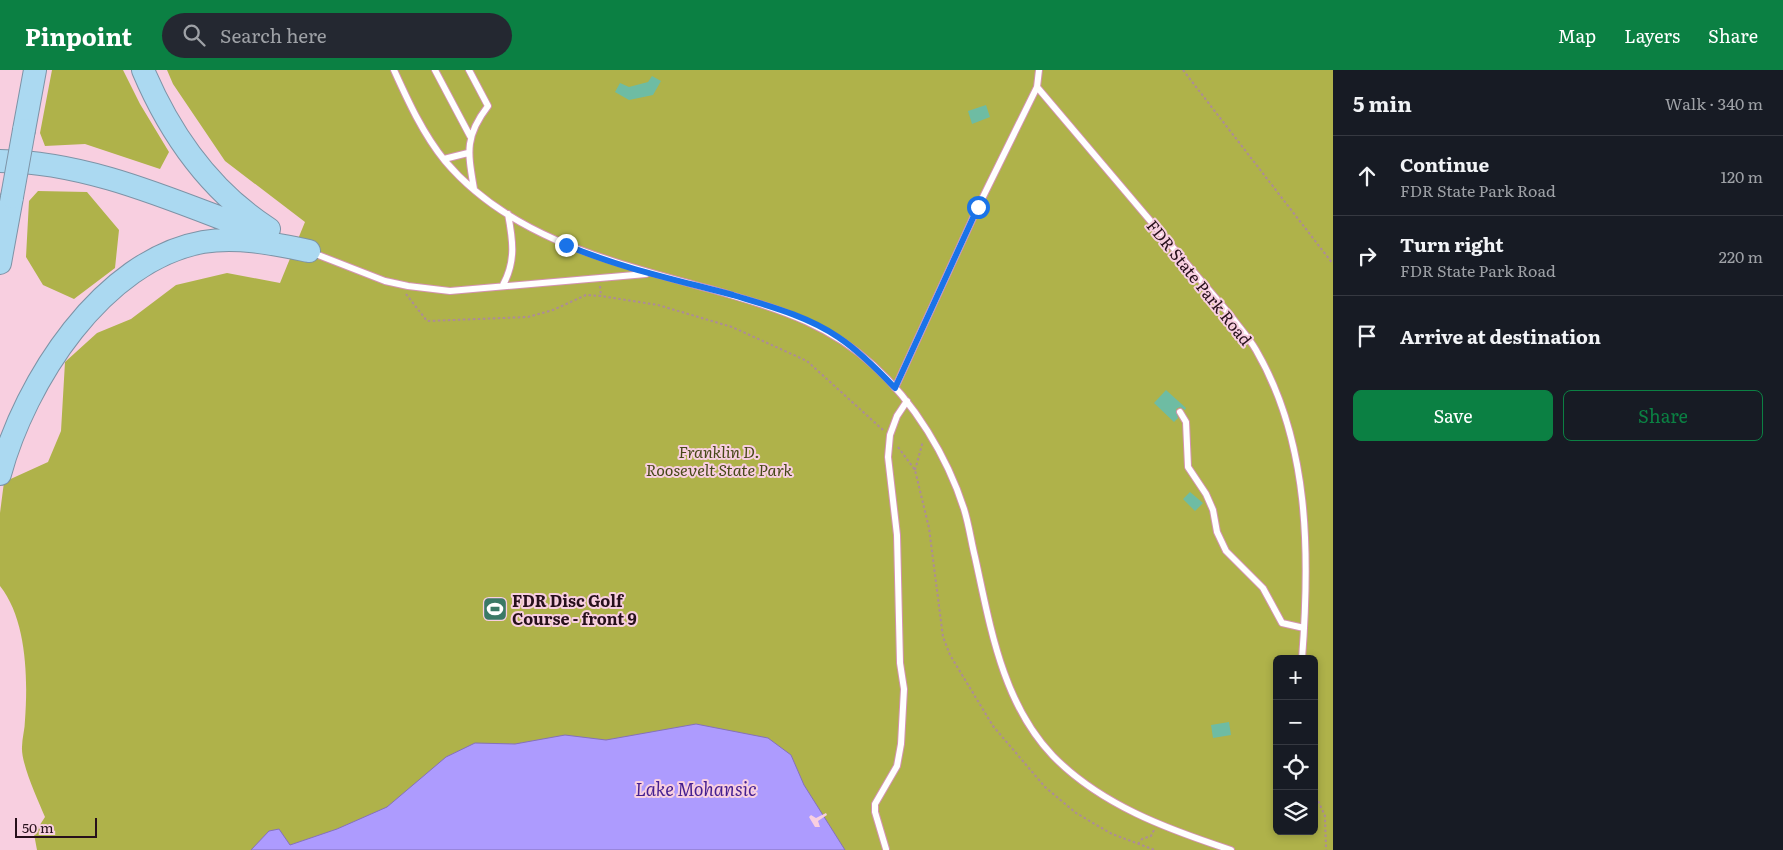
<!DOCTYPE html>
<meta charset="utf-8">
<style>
body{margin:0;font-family:Literata,serif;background:#242831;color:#f1f3f6}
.controls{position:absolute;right:15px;bottom:15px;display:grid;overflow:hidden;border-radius:8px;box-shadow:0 2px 8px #0003}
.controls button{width:45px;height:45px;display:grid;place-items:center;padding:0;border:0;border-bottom:1px solid #363941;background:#171b24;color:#f1f3f6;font:25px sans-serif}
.scale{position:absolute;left:15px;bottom:12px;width:82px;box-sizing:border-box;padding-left:5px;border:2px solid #27101b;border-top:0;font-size:14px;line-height:18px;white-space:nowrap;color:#27101b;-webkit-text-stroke:4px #f8cfe0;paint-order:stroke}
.stop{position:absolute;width:15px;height:15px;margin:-11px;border:4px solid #1a73e8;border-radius:50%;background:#fff}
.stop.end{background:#1a73e8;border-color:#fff;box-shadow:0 1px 5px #0008}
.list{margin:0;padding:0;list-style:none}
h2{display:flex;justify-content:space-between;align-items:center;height:65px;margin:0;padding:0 20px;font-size:21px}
h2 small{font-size:16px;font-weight:400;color:#9ea1a6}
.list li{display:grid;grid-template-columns:32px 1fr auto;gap:15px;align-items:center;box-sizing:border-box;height:80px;padding:0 20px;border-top:1px solid #363941}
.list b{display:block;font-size:19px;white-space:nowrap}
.list p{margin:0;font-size:16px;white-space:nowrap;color:#9ea1a6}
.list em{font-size:16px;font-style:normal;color:#9ea1a6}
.actions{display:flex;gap:10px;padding:15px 20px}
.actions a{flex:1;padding:11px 0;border:1px solid #0b8043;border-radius:8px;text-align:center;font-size:18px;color:#0b8043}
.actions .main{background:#0b8043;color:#fff}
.icon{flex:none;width:28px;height:28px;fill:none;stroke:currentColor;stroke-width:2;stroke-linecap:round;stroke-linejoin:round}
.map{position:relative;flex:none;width:1333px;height:780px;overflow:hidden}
header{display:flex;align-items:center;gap:30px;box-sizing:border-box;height:70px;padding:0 25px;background:#0b8043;color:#fff}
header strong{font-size:24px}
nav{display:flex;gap:28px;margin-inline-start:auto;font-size:18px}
.search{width:350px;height:45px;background:#242831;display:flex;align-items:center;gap:12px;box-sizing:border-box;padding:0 18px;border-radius:28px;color:#9ea1a6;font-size:19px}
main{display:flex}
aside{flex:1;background:#171b24}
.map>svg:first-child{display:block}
.green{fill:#afb24a;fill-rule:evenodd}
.water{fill:#ad9bfe;stroke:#8571ba}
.pier{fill:#f8cfe0}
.building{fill:#6ebca3}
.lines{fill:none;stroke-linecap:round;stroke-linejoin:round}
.lane-casing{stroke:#d493b0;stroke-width:8}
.highway-casing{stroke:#7d93a6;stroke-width:24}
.path{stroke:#ad8b99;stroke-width:2;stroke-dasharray:2.5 2.5;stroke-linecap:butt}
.lane{stroke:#fff;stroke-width:6}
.highway{stroke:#abd9f1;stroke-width:22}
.highway-bridge-casing{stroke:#7d93a6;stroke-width:24;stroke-linecap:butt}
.highway-bridge{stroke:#abd9f1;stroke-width:22}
.route{stroke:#1a73e8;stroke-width:6}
.labels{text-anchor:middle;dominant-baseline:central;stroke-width:4;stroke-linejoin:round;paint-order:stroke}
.street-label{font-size:16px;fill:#27101b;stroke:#f8cfe0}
.park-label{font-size:16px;font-style:italic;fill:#474818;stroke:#f8cfe0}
.poi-label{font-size:16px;font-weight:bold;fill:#27101b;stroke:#f8cfe0;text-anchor:start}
.water-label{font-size:18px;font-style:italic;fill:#451f90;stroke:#f8cfe0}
</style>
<header>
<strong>Pinpoint</strong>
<div class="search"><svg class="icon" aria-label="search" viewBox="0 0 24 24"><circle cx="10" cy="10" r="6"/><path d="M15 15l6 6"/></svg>Search here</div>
<nav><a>Map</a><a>Layers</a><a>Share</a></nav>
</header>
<main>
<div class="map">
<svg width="1333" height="780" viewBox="0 0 1333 780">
<rect width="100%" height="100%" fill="#f8cfe0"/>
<path class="green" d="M52,0H123L140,34L169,82L160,99L85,74L45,76L40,63Z
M167,0H1333V780H37L34,764L45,747C38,730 21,694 22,677C22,668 25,659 25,650C28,609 27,550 0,516V443L4,412L48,392L61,361L65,292L97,263L131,249L176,215L227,203L280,213L305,152L225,91L173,14ZM1277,589H1314V761H1277Z
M38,121L87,122L119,160L115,198L74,229L43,215L26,187L29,131Z"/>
<path class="water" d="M696,654L768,668L791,685L804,715L845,780H251L269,761L279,759L290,775L337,759L387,737L446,687L475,673L515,674L565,665L606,670Z"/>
<path class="pier" d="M826,743L827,745L818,751L820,757H815L809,747L811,745L816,748Z"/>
<path class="building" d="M652,6L661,11L653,25L629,30L615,22L620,13L629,17L648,12Z
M986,35L990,47L972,54L968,41Z
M1166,320L1186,338L1185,340L1180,337L1176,339L1178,348L1174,352L1154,333Z
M1190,422L1203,433L1195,441L1183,429Z
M1229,652L1231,665L1213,668L1211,655Z"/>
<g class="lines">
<defs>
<path id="lane" d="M394,0C408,31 423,64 445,91C516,175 631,196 731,225C783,240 832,257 873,295C914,332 947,386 964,439C969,455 971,471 975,487C990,555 1002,633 1053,686C1101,735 1167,759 1231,780
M435,0L470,66
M469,0L488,36C464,67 468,83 474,119
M1037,17L1231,246C1239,257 1249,268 1256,280C1310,373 1310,485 1302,589
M444,89L468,83
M313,183L385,211L408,216L450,221L646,204
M503,215C516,191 513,171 508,144
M895,318L978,137L1037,17L1039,0
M1180,342L1186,352L1188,397L1206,424L1213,440L1217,462L1226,481L1263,518L1282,553L1304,558
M886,779L875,742V734L897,696L901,674L904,619L900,593L897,465L888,387L890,365L897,346L907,331"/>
<path id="highway" d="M143,0C170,64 210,121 269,159
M24,60L35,0
M0,91C92,92 178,133 263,164
M0,193L12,127
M0,404C25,312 102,190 203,172C238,166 274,174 309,181"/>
</defs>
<use href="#lane" class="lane-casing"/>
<use href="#highway" class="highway-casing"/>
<path class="path" d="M1183,0L1333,194
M600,216L601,226
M406,224L427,251L528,247L553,240L586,225L601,226L658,235L732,257L807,291L883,360
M898,377L915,400L929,458L943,567L950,585L993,656L1045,717L1076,743L1112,764L1155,780
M915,400L923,371
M1314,722L1325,746L1326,780
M1138,774L1142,769L1151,766L1154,760"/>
<use href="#lane" class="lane"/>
<use href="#highway" class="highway"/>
<defs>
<path id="highway-bridge" d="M12,127L24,60"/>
</defs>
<use href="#highway-bridge" class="highway-bridge-casing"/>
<use href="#highway-bridge" class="highway-bridge"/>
</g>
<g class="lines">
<path class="route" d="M566,175C620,198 677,210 733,225C769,236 807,246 838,267C859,281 877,299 895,318L978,137"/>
</g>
<defs>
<symbol id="stadium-square" viewBox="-11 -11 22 22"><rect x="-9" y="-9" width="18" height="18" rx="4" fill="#3b7966" stroke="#f8cfe0"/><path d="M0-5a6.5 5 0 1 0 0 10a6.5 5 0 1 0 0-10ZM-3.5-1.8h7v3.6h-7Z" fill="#fff"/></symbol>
</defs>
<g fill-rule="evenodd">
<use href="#stadium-square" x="481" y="525" width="28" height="28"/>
</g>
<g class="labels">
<g class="street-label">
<text transform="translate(1200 212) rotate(51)">FDR State Park Road</text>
</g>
<g class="park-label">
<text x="719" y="381">Franklin D.<tspan x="719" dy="18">Roosevelt State Park</tspan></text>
</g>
<g class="poi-label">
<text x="512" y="530">FDR Disc Golf<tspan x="512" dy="18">Course - front 9</tspan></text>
</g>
<g class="water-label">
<text x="696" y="718">Lake Mohansic</text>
</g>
</g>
</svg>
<div class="controls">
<button>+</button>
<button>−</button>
<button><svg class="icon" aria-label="locate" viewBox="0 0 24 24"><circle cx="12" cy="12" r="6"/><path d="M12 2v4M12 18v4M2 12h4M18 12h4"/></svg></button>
<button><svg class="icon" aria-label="layers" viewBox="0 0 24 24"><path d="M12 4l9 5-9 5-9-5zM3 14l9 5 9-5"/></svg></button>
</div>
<div class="scale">50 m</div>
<div class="stop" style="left:978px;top:137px"></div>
<div class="stop end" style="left:566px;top:175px"></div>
</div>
<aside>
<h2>5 min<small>Walk · 340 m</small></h2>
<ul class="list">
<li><svg class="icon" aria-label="ahead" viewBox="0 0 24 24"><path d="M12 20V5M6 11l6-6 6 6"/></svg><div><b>Continue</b><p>FDR State Park Road</p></div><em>120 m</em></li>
<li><svg class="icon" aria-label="right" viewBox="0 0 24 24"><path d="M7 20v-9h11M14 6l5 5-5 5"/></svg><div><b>Turn right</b><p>FDR State Park Road</p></div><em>220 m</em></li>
<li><svg class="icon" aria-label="arrive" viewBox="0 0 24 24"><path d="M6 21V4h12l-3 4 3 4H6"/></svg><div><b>Arrive at destination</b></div></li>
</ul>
<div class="actions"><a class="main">Save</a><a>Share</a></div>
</aside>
</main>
